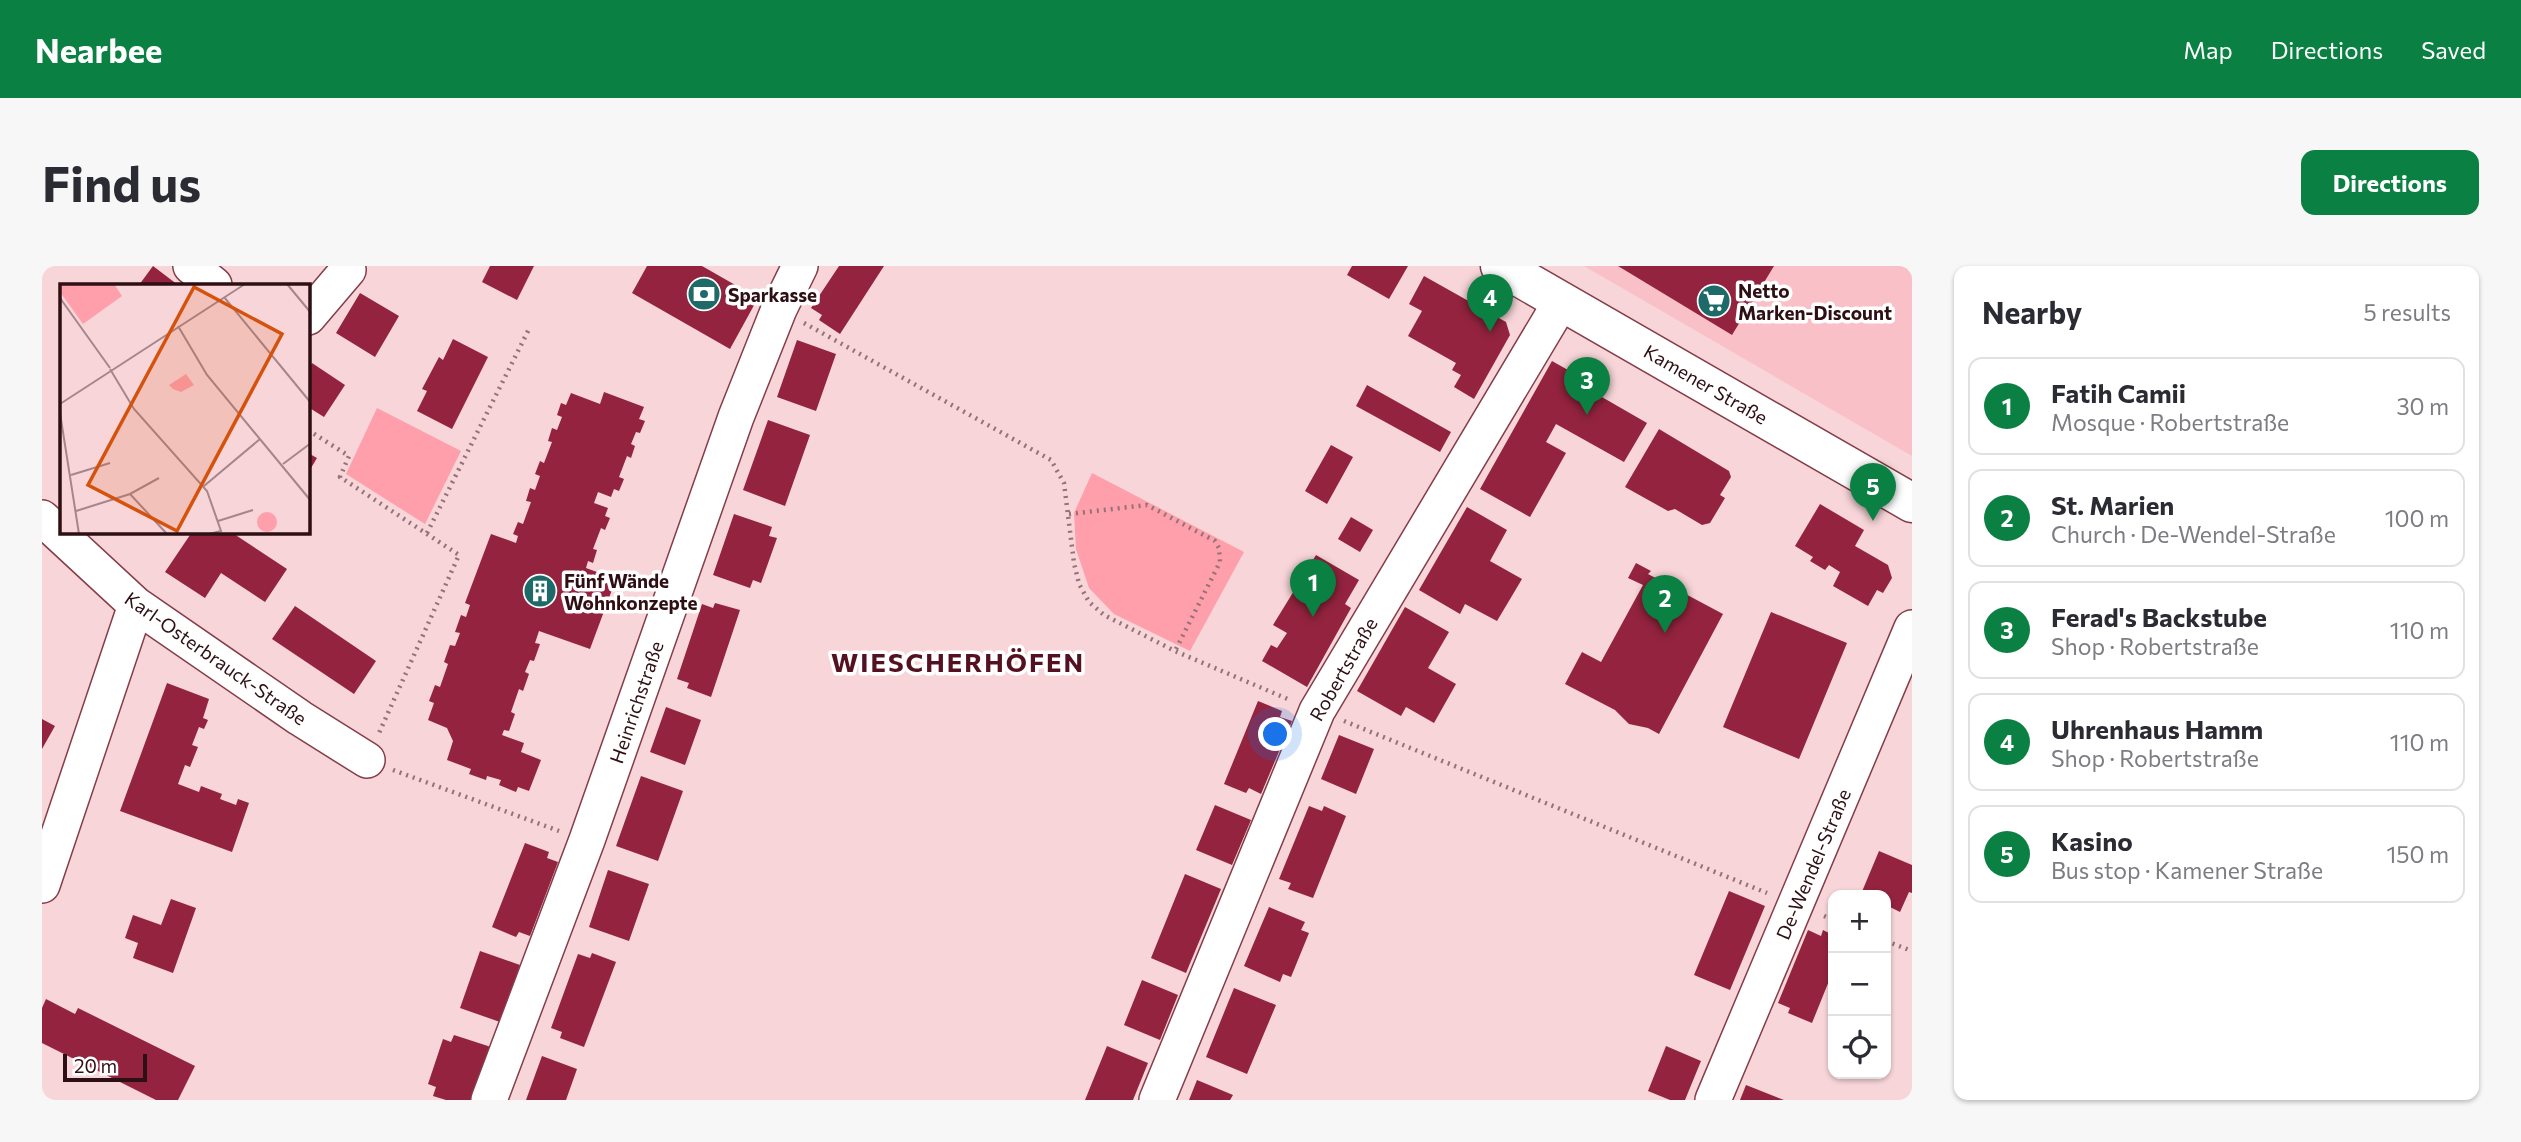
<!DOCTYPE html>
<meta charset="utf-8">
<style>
body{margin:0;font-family:Commissioner,sans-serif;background:#f7f7f7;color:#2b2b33}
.controls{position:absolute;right:21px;bottom:21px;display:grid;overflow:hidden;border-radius:14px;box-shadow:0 2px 5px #0004}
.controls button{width:63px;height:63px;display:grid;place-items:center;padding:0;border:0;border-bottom:2px solid #e1e1e2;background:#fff;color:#2b2b33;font:35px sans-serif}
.scale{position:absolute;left:21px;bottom:18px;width:84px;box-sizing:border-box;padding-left:7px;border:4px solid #2d0f14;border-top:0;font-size:19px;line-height:24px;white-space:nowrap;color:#2d0f14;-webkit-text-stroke:5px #fff;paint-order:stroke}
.you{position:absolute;left:1234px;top:469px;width:24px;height:24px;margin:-18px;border:5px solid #fff;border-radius:50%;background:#1a73e8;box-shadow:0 0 0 10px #1a73e833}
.badge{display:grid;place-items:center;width:46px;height:46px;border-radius:50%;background:#0b8043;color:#fff;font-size:23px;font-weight:700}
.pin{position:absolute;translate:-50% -58px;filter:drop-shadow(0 2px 4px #0008)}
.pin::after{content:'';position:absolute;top:37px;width:24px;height:21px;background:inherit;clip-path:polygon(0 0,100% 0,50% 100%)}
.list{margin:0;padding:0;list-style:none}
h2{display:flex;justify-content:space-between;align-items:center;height:91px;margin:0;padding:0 28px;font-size:30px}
h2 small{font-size:23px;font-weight:400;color:#7c7c81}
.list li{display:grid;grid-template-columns:46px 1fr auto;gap:21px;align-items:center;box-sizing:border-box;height:98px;margin:0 14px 14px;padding:0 14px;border:2px solid #e1e1e2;border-radius:14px}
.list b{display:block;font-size:26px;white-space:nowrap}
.list p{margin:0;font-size:23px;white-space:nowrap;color:#7c7c81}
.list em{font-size:23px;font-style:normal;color:#7c7c81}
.icon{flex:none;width:38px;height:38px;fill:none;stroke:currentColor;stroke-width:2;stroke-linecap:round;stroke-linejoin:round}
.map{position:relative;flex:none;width:1870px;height:834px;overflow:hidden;border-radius:14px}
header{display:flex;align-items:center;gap:42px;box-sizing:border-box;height:98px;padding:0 35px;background:#0b8043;color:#fff}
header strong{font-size:33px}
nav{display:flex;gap:38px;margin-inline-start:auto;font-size:24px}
.intro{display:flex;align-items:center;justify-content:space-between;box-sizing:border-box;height:168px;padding:0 42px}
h1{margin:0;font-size:49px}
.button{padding:18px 32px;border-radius:14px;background:#0b8043;color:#fff;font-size:24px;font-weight:700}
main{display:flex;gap:42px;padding:0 42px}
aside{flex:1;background:#fff;border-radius:14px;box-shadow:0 2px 5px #0004}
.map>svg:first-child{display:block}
.built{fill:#f9c1c7}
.green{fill:#fe9fab}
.building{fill:#93233e}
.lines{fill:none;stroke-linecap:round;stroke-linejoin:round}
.minor-casing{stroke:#843d49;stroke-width:38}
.major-casing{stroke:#843d49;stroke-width:41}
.path{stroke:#937377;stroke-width:4.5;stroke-dasharray:2 5;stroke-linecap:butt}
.minor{stroke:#fff;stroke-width:35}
.major{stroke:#fff;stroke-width:38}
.labels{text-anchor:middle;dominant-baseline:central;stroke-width:7;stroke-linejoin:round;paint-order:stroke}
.poi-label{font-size:19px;font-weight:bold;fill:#2d0f14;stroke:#fff;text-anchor:start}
.street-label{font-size:19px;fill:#2d0f14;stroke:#fff}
.district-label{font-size:26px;font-weight:bold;letter-spacing:2px;fill:#541121;stroke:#fff}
.inset-road{fill:none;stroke:#a6868a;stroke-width:2}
.view{fill:#d5520d;fill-opacity:0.15;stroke:#d5520d;stroke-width:3.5}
.inset-edge{fill:none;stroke:#2d0f14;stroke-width:3.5}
</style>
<header>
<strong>Nearbee</strong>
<nav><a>Map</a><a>Directions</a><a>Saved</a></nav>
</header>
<div class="intro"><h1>Find us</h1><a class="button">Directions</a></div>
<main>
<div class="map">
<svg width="1870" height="834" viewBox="0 0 1870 834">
<rect width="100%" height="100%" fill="#f7d5d8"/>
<path class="built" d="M1542,0H1870V190Z"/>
<path class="green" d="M335,142L419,185L383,258L304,208Z
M1050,207L1202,286L1148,385L1072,348L1047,322L1034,283L1032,247Z"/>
<path class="building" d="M111,0L136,19H97Z
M448,0H492L475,34L440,16Z
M605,0H660L716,32L688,83L590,27Z
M797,0H842L798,68L777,54L780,49L769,42Z
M1310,0H1366L1347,33L1305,9Z
M1576,0H1732L1690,69Z
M1382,10L1464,56L1468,69L1432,133L1412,121L1419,109L1410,104L1414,97L1366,70L1380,45L1367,38Z
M318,27L357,50L333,91L294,67Z
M411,73L446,91L410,163L375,145L385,125L380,123L397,91L401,94Z
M755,74L794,88L774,145L735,131Z
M1510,95L1542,113L1539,119L1605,157L1582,196L1514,158L1504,176L1524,187L1488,251L1438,223Z
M270,97L303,119L282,151L266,141V103Z
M1325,119L1409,166L1398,186L1314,140Z
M562,126L602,141L597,153L603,155L598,167L594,166L589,178L593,180L589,192L585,190L577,211L582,213L577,225L572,223L569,231L556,226L552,237L566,242L563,250L568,252L563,264L559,262L551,283L555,284L551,297L546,295L544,302L574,313L548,383L497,365L493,377L498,378L492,395L488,394L483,406L487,408L481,425L477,423L469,446L473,448L467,465L462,464L460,469L482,477L479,486L499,494L487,525L476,521L474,526L457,519L459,514L445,510L444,514L427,508L429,503L405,494L411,475L405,462L386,454L392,437L387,435L393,419L398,421L406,398L402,396L408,379L413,380L418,367L413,366L419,349L424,351L428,339L423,337L449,268L474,277L476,270L471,268L476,256L481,258L489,236L484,235L488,222L493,224L498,210L493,208L498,195L502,197L510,176L506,175L510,162L515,164L520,151L515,149L519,137L524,139L529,127L558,138Z
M726,154L768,169L743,240L701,224Z
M1617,163L1687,205L1689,211L1678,229L1683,232L1668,257L1660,259L1633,243L1626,245L1583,221Z
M1289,179L1311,191L1285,238L1263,225Z
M266,187L275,192L266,207Z
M1778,238L1822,264L1813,280L1846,299L1850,312L1841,327L1835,324L1826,340L1791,320L1798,306L1787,299L1783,304L1768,295L1771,291L1753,280Z
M1425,241L1465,264L1448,295L1480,313L1455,355L1423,338L1418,348L1377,324Z
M692,248L730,261L727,270L735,272L719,317L711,314L708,322L671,309Z
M1309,251L1331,264L1318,286L1296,273Z
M150,266H189L245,303L223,336L179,307L163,332L123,306Z
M1274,289L1317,314L1303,338L1309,342L1265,421L1220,395L1229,379L1235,382L1245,367L1231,359Z
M1594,297L1609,305L1606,308L1681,348L1617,468L1606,462L1587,458L1573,444L1523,418L1540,386L1559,396L1601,319L1586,312Z
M673,337L698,344L669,431L645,422L647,417L635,413L660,338L671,342Z
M253,340L334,395L312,428L230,373Z
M1363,341L1407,366L1386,402L1414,418L1392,457L1364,441L1359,450L1315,425Z
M1729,346L1805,377L1757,493L1681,461Z
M125,417L167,433L161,452L166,454L162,463L157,461L150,479L156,481L148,501L143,499L136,518L157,526L159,520L180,528L178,533L194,539L196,533L207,537L190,586L78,545Z
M1216,435L1240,445L1238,451L1250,455L1219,528L1207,522L1204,527L1182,518Z
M624,441L659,454L643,499L608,486Z
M0,453L13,460L0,483Z
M1297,469L1332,483L1314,528L1279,513Z
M599,510L641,525L616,595L574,580Z
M1173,539L1209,554L1190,599L1154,584Z
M1267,540L1280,545L1282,540L1304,550L1271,632L1246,623L1249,617L1237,613Z
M483,577L507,586L505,592L516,596L488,670L477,666L474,671L450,661Z
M1837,585L1870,599V627L1867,626L1858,646L1844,639V629L1819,628Z
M566,604L607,618L587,675L547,661Z
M1143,608L1179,623L1144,707L1109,692Z
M1687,625L1723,640L1688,724L1652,709Z
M129,633L154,642L131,707L91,692L96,677L83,672L91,649L119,659Z
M1227,641L1263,656L1259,664L1267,667L1249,711L1241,708L1238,716L1202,700Z
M1766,664L1779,670L1781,664L1791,669V705L1770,757L1746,747L1748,742L1736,737Z
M438,685L478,699L458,756L418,742Z
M550,687L574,696L542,781L518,772L520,766L509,762L536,688L548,692Z
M1100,714L1136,729L1118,774L1082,759Z
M1192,722L1234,739L1205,808L1164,791Z
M4,733L33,748L36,742L153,800L136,834H114L0,777V742Z
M412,769L449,781L432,834H404L391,830L394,821L386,818L401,773L409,776Z
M1065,780L1106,797L1091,834H1043Z
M1624,780L1659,795L1643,834H1628L1606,825Z
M500,790L535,803L524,834H484Z
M1155,814L1191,829L1188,834H1147Z
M1704,819L1742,834H1698Z"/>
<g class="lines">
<defs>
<path id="minor" d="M149,0L172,19
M266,51L306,4
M0,252L94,339L258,452L325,494
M0,619L94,339
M447,834L545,574L694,151L737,43L758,0
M1115,834L1275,445L1519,36
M1671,834L1870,362"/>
<path id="major" d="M1458,0L1870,237"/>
</defs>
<use href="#minor" class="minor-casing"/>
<use href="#major" class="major-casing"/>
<path class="path" d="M762,57L1009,194L1022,217L1032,297L1037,318L1047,336L1062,349L1133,385L1248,434
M266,164L307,190L298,211L417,289L337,467
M1027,248L1105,239L1173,275L1177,282L1178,296L1133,385
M385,267L488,61
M1302,455L1725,627
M351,504L517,565
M1782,650L1791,654
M1844,675L1870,685"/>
<use href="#minor" class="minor"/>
<use href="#major" class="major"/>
</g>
<defs>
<symbol id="bank-disc" viewBox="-11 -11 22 22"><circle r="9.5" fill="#1e6a68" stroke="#fff"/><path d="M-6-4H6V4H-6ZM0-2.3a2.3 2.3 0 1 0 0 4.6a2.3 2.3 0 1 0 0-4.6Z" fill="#fff"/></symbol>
<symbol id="supermarket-disc" viewBox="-11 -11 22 22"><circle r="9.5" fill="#1e6a68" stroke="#fff"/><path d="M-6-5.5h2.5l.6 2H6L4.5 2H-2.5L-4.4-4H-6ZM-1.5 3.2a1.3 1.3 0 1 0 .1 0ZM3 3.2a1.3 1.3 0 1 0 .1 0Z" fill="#fff"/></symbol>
<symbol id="building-disc" viewBox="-11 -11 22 22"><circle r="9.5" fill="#1e6a68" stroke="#fff"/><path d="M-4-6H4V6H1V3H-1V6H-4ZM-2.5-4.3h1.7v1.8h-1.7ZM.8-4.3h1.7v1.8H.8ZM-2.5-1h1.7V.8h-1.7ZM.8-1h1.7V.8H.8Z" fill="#fff"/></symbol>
</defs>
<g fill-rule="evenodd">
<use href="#bank-disc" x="643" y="9" width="38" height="38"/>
<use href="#supermarket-disc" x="1653" y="16" width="38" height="38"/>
<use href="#building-disc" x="479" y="306" width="38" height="38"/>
</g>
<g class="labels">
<g class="poi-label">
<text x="1696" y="24">Netto<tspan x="1696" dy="22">Marken-Discount</tspan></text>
<text x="686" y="28">Sparkasse</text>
<text x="522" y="314">Fünf Wände<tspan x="522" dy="22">Wohnkonzepte</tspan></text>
</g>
<g class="street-label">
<text transform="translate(1664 118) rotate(30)">Kamener Straße</text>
<text transform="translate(174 392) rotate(35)">Karl-Osterbrauck-Straße</text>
<text transform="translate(1301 403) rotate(-60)">Robertstraße</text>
<text transform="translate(594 436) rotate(-71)">Heinrichstraße</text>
<text transform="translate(1771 598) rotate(-67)">De-Wendel-Straße</text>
</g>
<g class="district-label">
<text x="916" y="395">WIESCHERHÖFEN</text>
</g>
</g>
<g transform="translate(18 18)">
<rect width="250" height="250" fill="#f7d5d8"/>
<path d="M0,0H54L62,12L23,40L0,8ZM126,90L134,101L121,108L113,105L109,101ZM197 238a10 10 0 1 1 20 0a10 10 0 1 1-20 0Z" fill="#fe9fab"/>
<path class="inset-road" d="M227,0L251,29M164,13L251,119M0,14L50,84M118,42L147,91L251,217M50,85L74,125L147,207L161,247L149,250M0,120L185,0M0,129L19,250M223,180L251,159M11,191L50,179M144,202L200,155M70,210L107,250M16,227L70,210L99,194M158,237L193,226"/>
<path class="view" d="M134,3L222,50L117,247L28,201Z"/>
<rect width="250" height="250" class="inset-edge"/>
</g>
</svg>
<div class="controls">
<button>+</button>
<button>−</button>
<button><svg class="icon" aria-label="locate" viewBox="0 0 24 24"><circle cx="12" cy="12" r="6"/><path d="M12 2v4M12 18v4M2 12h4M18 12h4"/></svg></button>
</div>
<div class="scale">20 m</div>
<div class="you"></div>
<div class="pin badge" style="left:1271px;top:351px">1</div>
<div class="pin badge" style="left:1623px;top:367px">2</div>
<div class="pin badge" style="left:1545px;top:149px">3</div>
<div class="pin badge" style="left:1448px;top:66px">4</div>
<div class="pin badge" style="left:1831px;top:255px">5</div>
</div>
<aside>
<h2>Nearby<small>5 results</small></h2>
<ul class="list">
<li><span class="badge">1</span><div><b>Fatih Camii</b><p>Mosque · Robertstraße</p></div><em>30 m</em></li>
<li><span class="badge">2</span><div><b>St. Marien</b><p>Church · De-Wendel-Straße</p></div><em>100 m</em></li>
<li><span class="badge">3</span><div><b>Ferad's Backstube</b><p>Shop · Robertstraße</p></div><em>110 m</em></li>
<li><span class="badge">4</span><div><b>Uhrenhaus Hamm</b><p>Shop · Robertstraße</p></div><em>110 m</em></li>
<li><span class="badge">5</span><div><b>Kasino</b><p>Bus stop · Kamener Straße</p></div><em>150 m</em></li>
</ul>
</aside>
</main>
